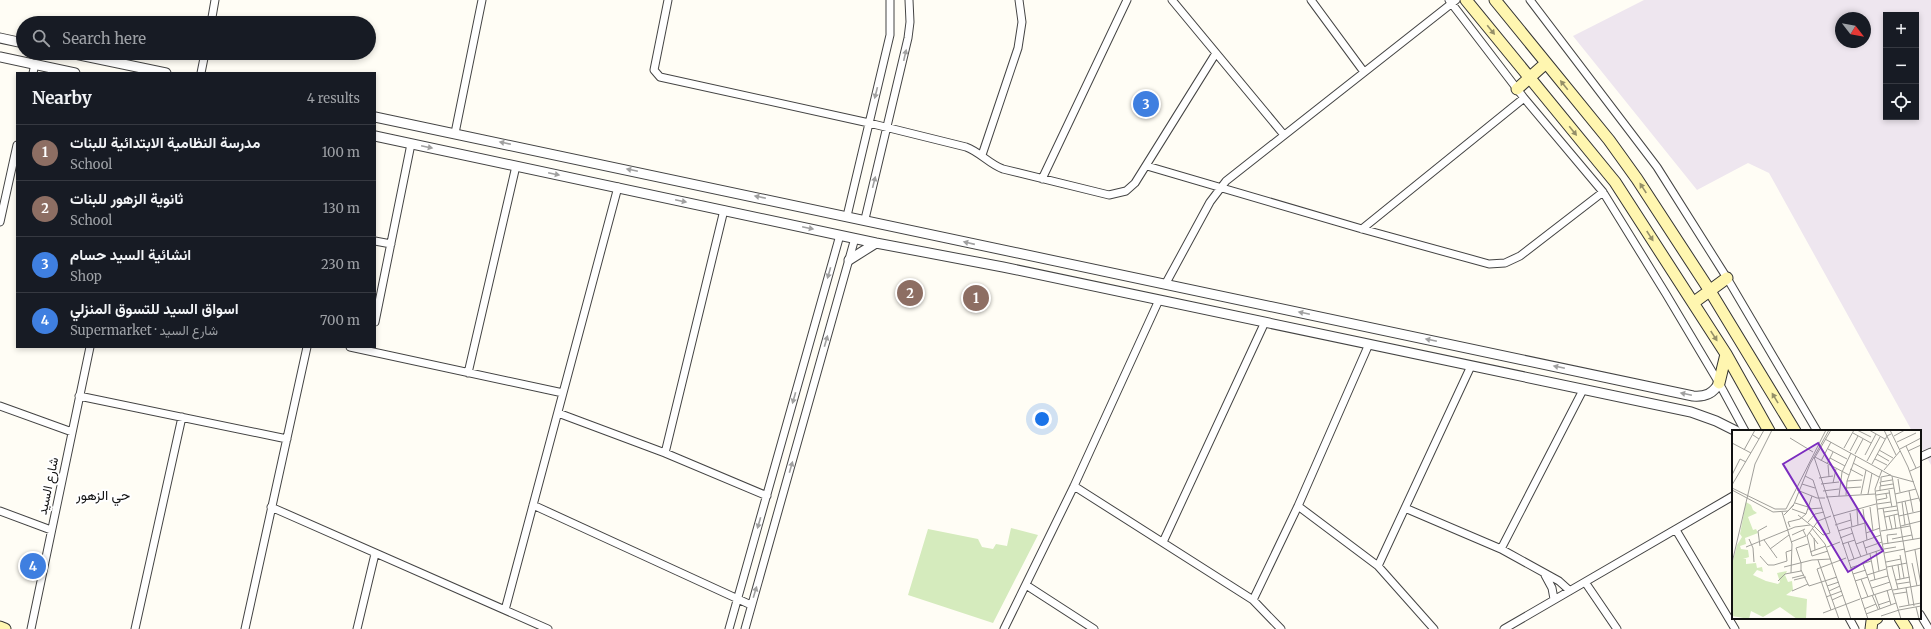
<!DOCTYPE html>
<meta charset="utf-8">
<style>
body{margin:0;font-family:Merriweather,Vazirmatn,serif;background:#242831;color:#f1f3f6}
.controls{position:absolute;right:12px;top:12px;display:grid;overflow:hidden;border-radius:0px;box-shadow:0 2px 6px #0003}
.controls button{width:36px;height:36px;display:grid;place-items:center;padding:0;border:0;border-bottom:1px solid #363941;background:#171b24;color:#f1f3f6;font:20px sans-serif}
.compass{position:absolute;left:1835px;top:12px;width:36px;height:36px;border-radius:50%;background:#171b24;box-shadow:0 2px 6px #0003;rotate:121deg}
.you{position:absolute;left:1042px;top:419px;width:14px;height:14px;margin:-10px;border:3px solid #fff;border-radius:50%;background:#1a73e8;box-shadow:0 0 0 6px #1a73e833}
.badge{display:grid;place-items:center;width:26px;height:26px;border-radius:50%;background:#8c9099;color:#fff;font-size:13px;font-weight:700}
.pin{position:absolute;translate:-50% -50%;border:2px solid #fff;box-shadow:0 1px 4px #0006}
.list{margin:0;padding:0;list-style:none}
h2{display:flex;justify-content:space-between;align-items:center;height:52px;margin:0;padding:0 16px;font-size:17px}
h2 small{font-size:13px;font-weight:400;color:#9ea1a6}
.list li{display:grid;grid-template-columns:26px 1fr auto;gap:12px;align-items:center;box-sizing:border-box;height:56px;padding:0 16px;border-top:1px solid #363941}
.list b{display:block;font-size:15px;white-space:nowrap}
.list p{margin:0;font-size:13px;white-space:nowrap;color:#9ea1a6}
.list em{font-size:13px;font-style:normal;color:#9ea1a6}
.icon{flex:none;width:22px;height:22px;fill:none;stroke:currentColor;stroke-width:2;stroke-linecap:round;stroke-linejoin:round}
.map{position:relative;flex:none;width:1931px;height:629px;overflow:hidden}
.search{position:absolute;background:#171b24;box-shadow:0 2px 6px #0003;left:16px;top:16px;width:360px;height:44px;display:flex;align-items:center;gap:10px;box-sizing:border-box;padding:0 14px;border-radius:22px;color:#9ea1a6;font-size:15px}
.panel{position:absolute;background:#171b24;box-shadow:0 2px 6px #0003;left:16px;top:72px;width:360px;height:276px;border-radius:0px}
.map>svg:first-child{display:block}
.industrial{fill:#eee6ef;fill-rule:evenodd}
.green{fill:#d5ebbd}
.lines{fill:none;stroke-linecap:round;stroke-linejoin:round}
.minor-casing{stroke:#444;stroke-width:9}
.tertiary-casing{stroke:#444;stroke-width:11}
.secondary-casing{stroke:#333;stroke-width:13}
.minor{stroke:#fff;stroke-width:7}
.tertiary{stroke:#fff;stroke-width:9}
.secondary{stroke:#fff6b0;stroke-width:11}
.oneway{fill:#948f68}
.oneway2{fill:#a0a0a0}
.labels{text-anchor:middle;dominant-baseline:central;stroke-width:4;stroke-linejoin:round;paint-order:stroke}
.street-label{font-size:13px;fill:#111;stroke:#fff}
.neighbourhood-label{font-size:14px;fill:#111;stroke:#fff}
.inset-road{fill:none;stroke:#a09f9a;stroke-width:1}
.view{fill:#7b2cbf;fill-opacity:0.15;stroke:#7b2cbf;stroke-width:2}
.inset-edge{fill:none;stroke:#111;stroke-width:2}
</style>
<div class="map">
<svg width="1931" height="629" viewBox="0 0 1931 629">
<rect width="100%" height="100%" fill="#fffdf5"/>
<path class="industrial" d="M1644,0H1931V465L1920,445V431H1912L1769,173L1748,163L1697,190L1573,36ZM1886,15H1916V117H1886ZM1841,18H1865V42H1841Z"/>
<path class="green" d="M1011,528L1038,535L993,623L908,595L928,529L978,539L982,547L993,549L996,544L1007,546Z"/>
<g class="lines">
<defs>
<path id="minor" d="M668,0L654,70L660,77L869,123L966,147C980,152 989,164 1003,169L1109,195L1126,191L1135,183L1216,53
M1172,0L1284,135
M1311,0L1364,72
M1449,0L1524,98L1603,192L1666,294L1719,383L1745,431
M1530,0L1657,167L1727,278L1817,431
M211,23L215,0
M33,73L35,64
M201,73L205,53
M455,133L482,0
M982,155L1018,48L1022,22L1019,0
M1147,166L1362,229L1489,264L1505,263L1520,256L1603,192
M1042,179L1127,0
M847,216L890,35V0
M865,219L908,38L910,22L909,0
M0,222L17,145
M1362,229L1524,98
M375,241L391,244
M1166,283L1210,202L1226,181L1456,0
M375,322L411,144
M350,347L563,393
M468,373L516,166
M79,396L287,439
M0,406L72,432
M558,413L665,453L767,496
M665,453L724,210
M1920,457L1931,452
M1074,486L1253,600L1281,629
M533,505L751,605
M1298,506L1378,566L1434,629
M271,507L548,629
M1405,508L1501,549L1559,581L1569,590
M0,511L51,530
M1676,530L1735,629
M1163,542L1265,322
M1501,549L1583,390
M1378,566L1471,366
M1545,575L1552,588L1554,599
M1585,582L1617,629
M1026,585L1094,629
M1253,600L1298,506L1369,344
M505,610L618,187
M1920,614L1929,629
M1849,618L1855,629
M31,629L90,347
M135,629L182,417
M245,629L307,347
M357,629L375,554
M729,629L840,235
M745,629L855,238
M1004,629L1074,486L1159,300
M1504,629L1733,496"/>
<path id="tertiary" d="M0,38L23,43
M70,53L166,73
M0,57L75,73
M375,117L1693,396C1705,397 1713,394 1719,383
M375,136L876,243L1003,267L1691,412L1716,421L1736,431
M849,260L876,243"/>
<path id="secondary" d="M1466,0L1615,182L1726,354L1769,431
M1495,0L1609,140L1637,179L1710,291L1795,431
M1517,89L1546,63
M1693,303L1727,278
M1719,383L1726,354
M1900,618L1907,629
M0,627L5,629
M1871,629L1872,621L1877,618"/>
</defs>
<use href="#minor" class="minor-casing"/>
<use href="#tertiary" class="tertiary-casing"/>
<use href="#secondary" class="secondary-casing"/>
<use href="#minor" class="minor"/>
<use href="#tertiary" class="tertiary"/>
<use href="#secondary" class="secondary"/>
</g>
<defs><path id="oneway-solid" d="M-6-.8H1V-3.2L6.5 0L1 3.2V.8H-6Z"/></defs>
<g class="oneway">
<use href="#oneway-solid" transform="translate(1491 30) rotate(51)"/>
<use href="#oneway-solid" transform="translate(1564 85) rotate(-129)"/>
<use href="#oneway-solid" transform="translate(1573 131) rotate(51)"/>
<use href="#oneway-solid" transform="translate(1643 188) rotate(-123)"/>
<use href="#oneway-solid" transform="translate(1650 236) rotate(57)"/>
<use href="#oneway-solid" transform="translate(1714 336) rotate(57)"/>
<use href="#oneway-solid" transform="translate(1775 398) rotate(-121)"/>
</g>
<g class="oneway2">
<use href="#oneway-solid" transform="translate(905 55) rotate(-77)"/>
<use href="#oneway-solid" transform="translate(876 93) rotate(104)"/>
<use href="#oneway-solid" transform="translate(505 143) rotate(-168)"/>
<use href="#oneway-solid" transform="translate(427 147) rotate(12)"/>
<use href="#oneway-solid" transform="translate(632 170) rotate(-168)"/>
<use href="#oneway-solid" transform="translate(554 174) rotate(12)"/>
<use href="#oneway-solid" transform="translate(874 182) rotate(-76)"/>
<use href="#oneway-solid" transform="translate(760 197) rotate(-168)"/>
<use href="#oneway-solid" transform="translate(681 201) rotate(12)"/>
<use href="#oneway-solid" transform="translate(808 228) rotate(12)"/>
<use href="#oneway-solid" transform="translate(969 243) rotate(-167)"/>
<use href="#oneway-solid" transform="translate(829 273) rotate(106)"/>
<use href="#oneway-solid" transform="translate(1304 313) rotate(-168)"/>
<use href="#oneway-solid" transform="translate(1431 340) rotate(-168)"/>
<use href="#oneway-solid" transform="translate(826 341) rotate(-74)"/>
<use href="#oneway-solid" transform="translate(1559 367) rotate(-168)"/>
<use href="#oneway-solid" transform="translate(1686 394) rotate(-168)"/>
<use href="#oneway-solid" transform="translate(794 398) rotate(106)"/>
<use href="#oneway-solid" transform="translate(791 467) rotate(-74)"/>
<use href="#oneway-solid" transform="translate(759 523) rotate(106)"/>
<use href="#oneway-solid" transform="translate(755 592) rotate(-73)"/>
</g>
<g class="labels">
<g class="street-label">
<text transform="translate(48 486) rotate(-78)">شارع السيد</text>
</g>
<g class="neighbourhood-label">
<text x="103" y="495">حي الزهور</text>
</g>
</g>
<g transform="translate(1732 430)">
<rect width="189" height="189" fill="#fffdf5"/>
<path d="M14,72L19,75L21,80L25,83L16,87L21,100L24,99L26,103L13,108L14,114L8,116L9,119L16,120L17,127L11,129H14V134L24,133L25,138L30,137L31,142L25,140L21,145L34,151L46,154L48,152L45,143L55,141L53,145L56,152L60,151L61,160L54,165L75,169L74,189H65L48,177L31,187L19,181L17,189L0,186V135L5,115L10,107L8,104Z" fill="#d5ebbd"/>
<path class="inset-road" d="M125,0L139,7M137,0L153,9M152,0L164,25M158,0L176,37L189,74M121,3L139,13M21,5L27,9L32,0M162,6L173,0M58,8L81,22M93,9L160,46L182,52M165,12L184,3M0,13L19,23M174,16L184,38M112,18L122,0M96,19L115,29M168,19L189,8M12,20L23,0M147,20L161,28M118,21L126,6M176,21L189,15M123,24L131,9M145,24L157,31M133,25L144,4M82,27L136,189M83,27L117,45M98,28L113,36M82,29L99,0M143,29L155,35M89,31L99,12M135,31L148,7M121,33L147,47M95,34L101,22M140,34L155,6L159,4M96,35L97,47M118,39L131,46M150,40L143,59L148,101L156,146L169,189M152,40L168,21M178,41L189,36M0,45L8,29L14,32M73,46L81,50L98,103L91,105L82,96M160,46L182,176M87,48L101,46M166,49L168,62M115,51L130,50M149,51V47L159,45M101,53L104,39M70,54L83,58M89,54L107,52M0,55L27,9M149,56L148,52L160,50M0,58L43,79H54L94,0M114,58L129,57M0,60L41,82L56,81L62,74L78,34L97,0M65,60L85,68H93M157,60L159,72M91,61L107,59M144,61L162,58M148,61V56L161,54M177,61L181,82M129,64L134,40M136,64L140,43M163,64L184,59M114,65L115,51L124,26M144,65L157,63M107,66L110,42L119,23M94,67L143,64M145,70L155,68L154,64M173,71L181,110M170,72L173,95M63,73L76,77M165,73L187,68M145,74L159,72L160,77M138,77L141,101M151,78L155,100M60,79L74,84M76,79L90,78M131,79L135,110M146,79L165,76M125,80L126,95M50,82L60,114L59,143M152,82L166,80M118,83L120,97M52,85L62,75M66,85L81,97M162,85L164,99M101,86L144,74M157,86L160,99M167,86L189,81M153,87L166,84M76,92L83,84L92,82M103,95L119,90M169,96L189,91M58,97L56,92L68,89L74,84L80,66M80,98L93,114L119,189M119,98L124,114M106,101L133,93M149,101L178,96M77,102L86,114M134,103L148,98M60,105L73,99M82,108L83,120M108,108L121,103M17,109L21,118L22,132M160,109L180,105M32,110L45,128M131,111L135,124M171,111L189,108M59,112L74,106L71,100M116,112L122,129M110,114L123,110M151,114L171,111M156,114L155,105L165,104M28,116L26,101L35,96M14,117L63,97L78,95M95,117L108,112M133,118L150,112M38,119L57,105M152,119L164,117M183,120L189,155M96,121L80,126L75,106L86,91L99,86M144,121L147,141M78,122L94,116M173,122L189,118M152,123L173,119M138,124L143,150M168,125L172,148M28,126L36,135H42L55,131L54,122L60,120M129,127L124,114L149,105M86,130L107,189M116,131L151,119M154,132L169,129M0,133L23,34L40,0M180,133L185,156M131,134L142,165M166,135L168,149M160,136L166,159M52,137L80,130L99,129M155,137L175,133M118,138L139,131M69,140L77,156L105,147M121,144L134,140M135,145L154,139M60,148L72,145M129,149L136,167M62,150L74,147M164,150L178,147M46,151L53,144L69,141V133L64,118L76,114M123,151L136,147M138,151L156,146M165,154L178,152M95,156L107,152M140,158L158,152M174,158L177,175M155,160L159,175M161,160L189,155M60,161L76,154M97,161L108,156M162,164L175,162M140,165L146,179M143,165L148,179M94,167L110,161M129,169L160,159M100,170L111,165M146,175L158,171M167,177L189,173M184,177L187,189M132,179L144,174M99,180L85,139L114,128M167,180L189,176M91,183L128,169M134,184L164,173M149,186L167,180"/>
<path class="view" d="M86,13L151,121L116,142L51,34Z"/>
<rect width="189" height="189" class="inset-edge"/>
</g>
</svg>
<div class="controls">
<button>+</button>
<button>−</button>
<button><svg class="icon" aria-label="locate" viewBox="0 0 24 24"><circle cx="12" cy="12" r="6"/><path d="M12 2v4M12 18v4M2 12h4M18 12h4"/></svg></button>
</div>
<svg class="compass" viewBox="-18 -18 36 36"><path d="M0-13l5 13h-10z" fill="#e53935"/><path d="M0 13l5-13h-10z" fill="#9ea1a6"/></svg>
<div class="you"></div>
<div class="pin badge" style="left:976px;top:298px;background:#8d6e63">1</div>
<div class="pin badge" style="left:910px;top:293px;background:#8d6e63">2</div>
<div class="pin badge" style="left:1146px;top:104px;background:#3f7fe0">3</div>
<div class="pin badge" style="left:33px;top:566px;background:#3f7fe0">4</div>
<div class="search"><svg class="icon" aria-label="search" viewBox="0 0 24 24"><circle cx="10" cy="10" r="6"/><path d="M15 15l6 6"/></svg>Search here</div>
<section class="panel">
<h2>Nearby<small>4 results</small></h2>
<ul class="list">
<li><span class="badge" style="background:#8d6e63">1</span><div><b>مدرسة النظامية الابتدائية للبنات</b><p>School</p></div><em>100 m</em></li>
<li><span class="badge" style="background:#8d6e63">2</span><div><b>ثانوية الزهور للبنات</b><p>School</p></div><em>130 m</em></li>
<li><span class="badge" style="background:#3f7fe0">3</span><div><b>انشائية السيد حسام</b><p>Shop</p></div><em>230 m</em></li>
<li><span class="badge" style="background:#3f7fe0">4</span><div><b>اسواق السيد للتسوق المنزلي</b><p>Supermarket · شارع السيد</p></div><em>700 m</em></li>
</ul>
</section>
</div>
